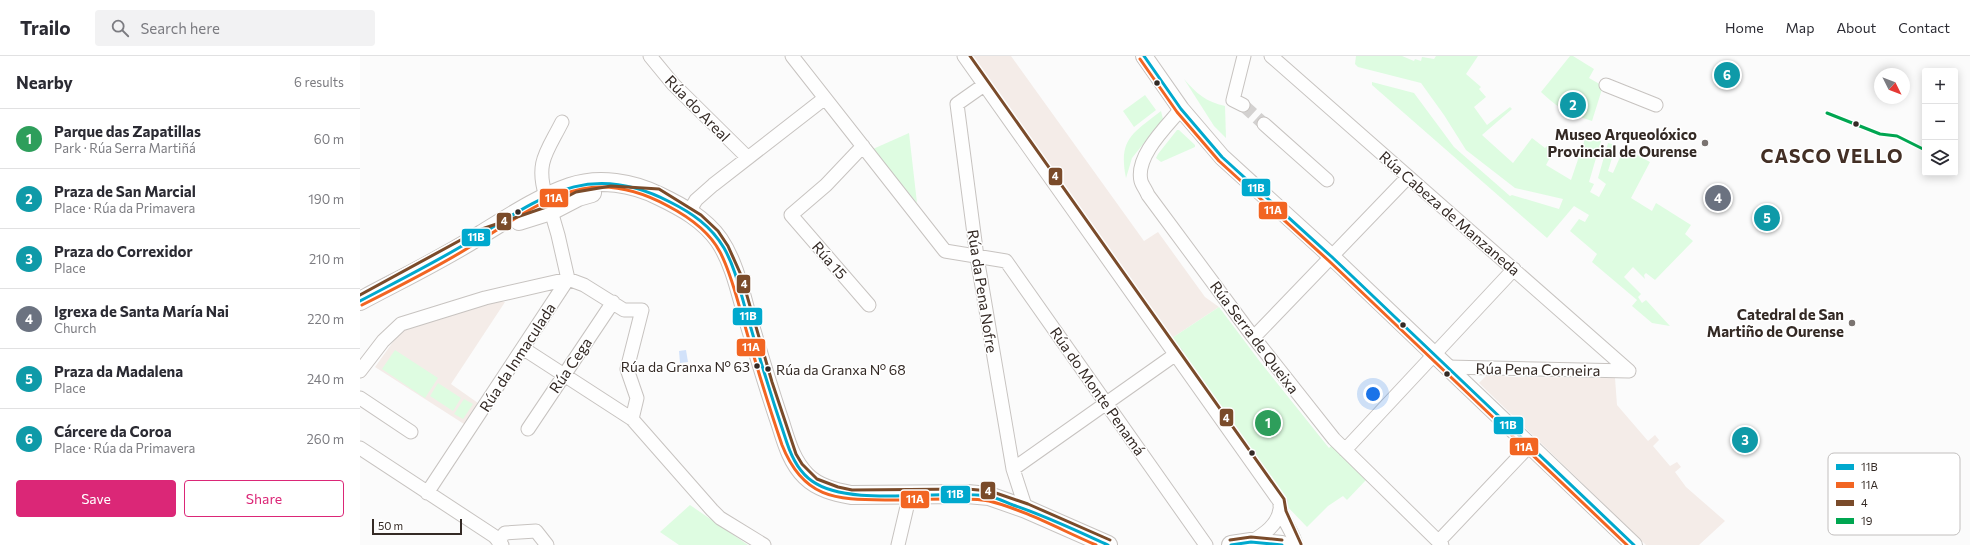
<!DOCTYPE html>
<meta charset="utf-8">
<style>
body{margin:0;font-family:Commissioner,sans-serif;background:#f2f2f3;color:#2b2b33}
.controls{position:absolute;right:12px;top:12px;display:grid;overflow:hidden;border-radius:4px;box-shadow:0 2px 10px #0003}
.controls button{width:36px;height:36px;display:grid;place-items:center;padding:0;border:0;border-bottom:1px solid #e1e1e2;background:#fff;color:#2b2b33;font:20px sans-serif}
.compass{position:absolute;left:1514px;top:12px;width:36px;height:36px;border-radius:50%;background:#fff;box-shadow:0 2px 10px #0003;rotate:132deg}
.scale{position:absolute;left:12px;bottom:10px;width:90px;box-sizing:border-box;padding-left:4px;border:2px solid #342a25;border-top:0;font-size:11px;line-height:14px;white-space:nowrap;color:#342a25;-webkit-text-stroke:3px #fff;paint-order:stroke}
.you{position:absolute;left:1013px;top:338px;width:14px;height:14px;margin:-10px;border:3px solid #fff;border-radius:50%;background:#1a73e8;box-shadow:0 0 0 6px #1a73e833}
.badge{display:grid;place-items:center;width:26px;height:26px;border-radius:50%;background:#db2777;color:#fff;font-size:13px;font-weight:700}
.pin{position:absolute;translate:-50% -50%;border:2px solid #fff;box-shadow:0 1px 4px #0006}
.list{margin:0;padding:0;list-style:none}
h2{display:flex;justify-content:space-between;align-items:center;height:52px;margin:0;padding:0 16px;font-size:17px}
h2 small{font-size:13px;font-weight:400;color:#7c7c81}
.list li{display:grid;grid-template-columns:26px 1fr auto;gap:12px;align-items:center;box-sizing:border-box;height:60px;padding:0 16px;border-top:1px solid #e1e1e2}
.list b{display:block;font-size:15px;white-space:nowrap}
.list p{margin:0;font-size:13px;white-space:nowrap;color:#7c7c81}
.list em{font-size:13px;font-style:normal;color:#7c7c81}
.actions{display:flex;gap:8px;padding:12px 16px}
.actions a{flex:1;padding:9px 0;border:1px solid #db2777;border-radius:4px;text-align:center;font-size:14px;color:#db2777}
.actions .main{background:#db2777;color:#fff}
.icon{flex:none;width:22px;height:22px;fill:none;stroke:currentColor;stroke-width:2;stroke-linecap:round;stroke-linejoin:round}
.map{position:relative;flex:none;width:1610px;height:489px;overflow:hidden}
header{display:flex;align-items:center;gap:24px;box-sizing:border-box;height:56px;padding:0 20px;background:#fff;border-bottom:1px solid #e1e1e2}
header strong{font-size:19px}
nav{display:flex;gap:22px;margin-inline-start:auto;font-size:14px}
.search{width:280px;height:36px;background:#f2f2f3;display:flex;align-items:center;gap:10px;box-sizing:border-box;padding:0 14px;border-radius:4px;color:#7c7c81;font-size:15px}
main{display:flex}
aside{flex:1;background:#fff}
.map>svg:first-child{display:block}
.built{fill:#f4ece8}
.green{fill:#defce1}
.water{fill:#d2e2fa}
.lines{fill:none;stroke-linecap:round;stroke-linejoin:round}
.minor-tunnel{stroke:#d3d1d0;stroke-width:13;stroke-dasharray:13 6;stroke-linecap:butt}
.minor-casing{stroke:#c7c3c0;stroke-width:15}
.tertiary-casing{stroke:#c7c3c0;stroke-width:18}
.secondary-casing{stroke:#c7c3c0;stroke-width:20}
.minor{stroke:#fefefe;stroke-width:13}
.tertiary{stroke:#fefefe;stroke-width:16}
.secondary{stroke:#fefefe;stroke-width:18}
.bus-1-casing{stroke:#fff;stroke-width:6}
.bus-2-casing{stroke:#fff;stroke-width:6}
.bus-3-casing{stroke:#fff;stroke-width:6}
.bus-4-casing{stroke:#fff;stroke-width:6}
.bus-1{stroke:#00a9ce;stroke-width:3}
.bus-2{stroke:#f26522;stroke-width:3}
.bus-3{stroke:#7a4b2a;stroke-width:3}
.bus-4{stroke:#00a651;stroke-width:3}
.bus-dot{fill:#342a25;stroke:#fff;stroke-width:1.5}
.poi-dot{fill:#7a7370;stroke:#fff;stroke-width:1.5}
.labels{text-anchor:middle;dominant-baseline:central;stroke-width:3;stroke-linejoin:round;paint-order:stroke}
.bus-label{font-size:14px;fill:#342a25;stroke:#fff;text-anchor:end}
.street-label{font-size:15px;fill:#342a25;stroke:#fff}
.poi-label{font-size:15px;font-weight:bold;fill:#342a25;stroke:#fff;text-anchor:end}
.district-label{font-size:19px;font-weight:bold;letter-spacing:1px;fill:#432f25;stroke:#fff}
.key{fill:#fff;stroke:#c2bfbe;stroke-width:1}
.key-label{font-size:11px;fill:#342a25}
.line-badge{stroke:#fff;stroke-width:1.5}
.badge-label{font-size:11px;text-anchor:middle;font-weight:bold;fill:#fff}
</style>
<header>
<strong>Trailo</strong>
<div class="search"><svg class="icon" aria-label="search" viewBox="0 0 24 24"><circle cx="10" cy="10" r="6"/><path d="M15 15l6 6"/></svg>Search here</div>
<nav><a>Home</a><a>Map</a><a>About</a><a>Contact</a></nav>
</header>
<main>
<aside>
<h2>Nearby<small>6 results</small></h2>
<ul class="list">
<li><span class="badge" style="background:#2e9e5b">1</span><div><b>Parque das Zapatillas</b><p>Park · Rúa Serra Martiñá</p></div><em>60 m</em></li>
<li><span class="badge" style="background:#0f9aa8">2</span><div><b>Praza de San Marcial</b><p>Place · Rúa da Primavera</p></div><em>190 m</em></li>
<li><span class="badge" style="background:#0f9aa8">3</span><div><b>Praza do Correxidor</b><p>Place</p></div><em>210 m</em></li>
<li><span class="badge" style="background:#6b7280">4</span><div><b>Igrexa de Santa María Nai</b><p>Church</p></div><em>220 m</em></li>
<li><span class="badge" style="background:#0f9aa8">5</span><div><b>Praza da Madalena</b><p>Place</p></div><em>240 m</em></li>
<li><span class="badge" style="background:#0f9aa8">6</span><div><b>Cárcere da Coroa</b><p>Place · Rúa da Primavera</p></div><em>260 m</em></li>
</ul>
<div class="actions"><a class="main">Save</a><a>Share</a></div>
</aside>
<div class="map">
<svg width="1610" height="489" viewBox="0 0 1610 489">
<rect width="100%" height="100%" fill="#fbfbfb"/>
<path class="built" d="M608,0H651L784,185L798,176L845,241L859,251L809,284Z
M138,245L145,246L91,328L118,347L104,368L15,311L40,276L53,268Z
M1127,319L1153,321L1255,322L1257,349L1288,385L1295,379L1299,384L1293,390L1310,410L1317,406L1321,411L1315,416L1326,431L1365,465L1339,489H1286L1119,327Z"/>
<path class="green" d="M996,0H1042L1054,5L1055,3L1061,5L1062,1L1074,3L1076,0H1118L1106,18L1121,31L1119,33L1126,41L1114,51L1127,69L1150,51L1152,53L1122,79L1153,107L1172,82L1185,92L1189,88L1195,92L1186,109L1211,124L1226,80L1241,85L1229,126L1234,128L1230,136L1239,141L1246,128L1238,122L1248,87L1256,89L1248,115L1253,117L1264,92L1290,106L1271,142L1292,155L1296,147L1331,169L1325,178L1333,185L1295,224L1286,217L1284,219L1285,223L1273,211L1264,221L1281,238L1278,241L1282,247L1286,244L1310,270L1292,267L1272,250L1277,244L1232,206L1237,198L1210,175L1219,163L1225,166L1229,159L1214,150L1187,182L1012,29V26L1054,37L1094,91L1150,140L1152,139L1199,153L1203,143L1155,132L1106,94L1084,59L1061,27L998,11L995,8Z
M1210,0H1213L1234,13L1229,22L1243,30L1232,65C1208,57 1199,53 1181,36Z
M824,23C836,37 846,46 865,50L866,82L854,70Z
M785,39L796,54L774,71L763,55Z
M801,55L803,63L772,102L766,122C758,83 773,77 801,55Z
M817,74H819L835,89V91L801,106L796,102L798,98Z
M549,77L557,147L513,93Z
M859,251L901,307L969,392L972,389L1006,424L987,444L983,440L968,450L947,471L923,446L809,284Z
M35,294L78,322L65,342L22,313Z
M78,327L101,342L93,355L70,340Z
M104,343L113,348L103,363L94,358Z
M330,449L388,489H319L300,476Z"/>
<path class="water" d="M326,294L328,306L320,307L319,295Z"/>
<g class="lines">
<path class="minor-tunnel" d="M883,49L904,68"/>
<defs>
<path id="minor" d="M290,0L313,28L388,102
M432,0L585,195L646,205L846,489
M604,0L920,446C919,461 933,474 936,489
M911,0L1269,315
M624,29L597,48L617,201L653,413L666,453
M1246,29L1296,49
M883,49L873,44L884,0
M821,53C807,70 775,100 781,125C782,129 786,134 788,139L891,278L974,383L1082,489
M904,68L967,124
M503,90L466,129L431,159L509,249
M186,141C175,106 187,96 202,66
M329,156L336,144L353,129L465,42
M894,281L1048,121
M164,293L272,363L352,454L360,462L404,489
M1087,311L1269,315
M0,315L23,285L41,268L125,242L208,223L224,229L264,254H282L267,313L277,342L272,363
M0,342L51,376
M168,373L253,246
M0,392L134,480L142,489
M985,394L1154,213
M653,413L816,298
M67,437L208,223L198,179L191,155
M138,485L145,477L176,475L187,489
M1079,485L1170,389
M891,486C904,478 918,469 920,453
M538,489L550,438"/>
<path id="tertiary" d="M784,0L821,53L862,101L972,201L1274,489"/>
<path id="secondary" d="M159,165L191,155L218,141L232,137
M0,245C41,223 83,203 122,178C150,161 178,142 210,131C239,121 273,127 299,140C322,151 344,163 359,184C374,206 380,235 387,260C398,296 408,331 420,366C426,385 431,405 446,420C458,432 475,436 491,439L607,438L629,440L666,453L748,489
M871,489L891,486L922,489"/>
</defs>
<use href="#minor" class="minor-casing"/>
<use href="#tertiary" class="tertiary-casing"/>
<use href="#secondary" class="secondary-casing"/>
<use href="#minor" class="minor"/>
<use href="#tertiary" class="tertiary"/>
<use href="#secondary" class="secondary"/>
<defs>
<path id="bus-1" d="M784,0L821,53L862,101L972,201L1274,489
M0,245C36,226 72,208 107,187C178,144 226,102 310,146C332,157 351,170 364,192C376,213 381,239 388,262C400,304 413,346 427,387C432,402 439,416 452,425C489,452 580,433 627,440C636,441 645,446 653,449C686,460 717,475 748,489
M871,489L891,486L922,489"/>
<path id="bus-2" d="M780,3L817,56L859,105L969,205L1267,489
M2,249C38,231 74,213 108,192C144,171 181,141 222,133C252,127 282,136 308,150C329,161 349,175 360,196C371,217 376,240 383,263C395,305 408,348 422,389C443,442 475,444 525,444C547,444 568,443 589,443C602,443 616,442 629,445C665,454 701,474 736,489"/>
<path id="bus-3" d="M610,0L924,443L926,455L941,488
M0,239L119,174L189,150L216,136L251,130L299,133L341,159L358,175L368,190L381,219L412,326L436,398L442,408L457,423L478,431L492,434L607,433L630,435L668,448L750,484
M870,484L891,481L922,484"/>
<path id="bus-4" d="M1467,57L1520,78L1537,80L1565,94"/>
</defs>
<use href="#bus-1" class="bus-1-casing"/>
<use href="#bus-2" class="bus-2-casing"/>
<use href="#bus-3" class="bus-3-casing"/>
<use href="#bus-4" class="bus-4-casing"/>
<use href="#bus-1" class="bus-1"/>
<use href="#bus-2" class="bus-2"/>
<use href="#bus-3" class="bus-3"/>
<use href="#bus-4" class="bus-4"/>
</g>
<g class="bus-dot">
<circle cx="797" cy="27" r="3.5"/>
<circle cx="1496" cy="68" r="3.5"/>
<circle cx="158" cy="156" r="3.5"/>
<circle cx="1043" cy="269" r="3.5"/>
<circle cx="397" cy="310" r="3.5"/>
<circle cx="408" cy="313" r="3.5"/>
<circle cx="1087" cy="318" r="3.5"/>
<circle cx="892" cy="397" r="3.5"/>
</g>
<g class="poi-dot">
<circle cx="1345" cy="87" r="4"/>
<circle cx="1492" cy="267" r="4"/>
</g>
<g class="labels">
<g class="bus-label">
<text x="390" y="310">Rúa da Granxa Nº 63</text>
<text x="416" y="313" text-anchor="start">Rúa da Granxa Nº 68</text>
</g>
<g class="street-label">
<text transform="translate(338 52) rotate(46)">Rúa do Areal</text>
<text transform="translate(1090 157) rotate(41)">Rúa Cabeza de Manzaneda</text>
<text transform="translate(470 204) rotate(49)">Rúa 15</text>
<text transform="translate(623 235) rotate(81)">Rúa da Pena Nofre</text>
<text transform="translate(895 281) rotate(53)">Rúa Serra de Queixa</text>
<text transform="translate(157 301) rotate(-57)">Rúa da Inmaculada</text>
<text transform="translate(210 309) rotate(-56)">Rúa Cega</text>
<text transform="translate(1178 313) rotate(1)">Rúa Pena Corneira</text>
<text transform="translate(738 335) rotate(55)">Rúa do Monte Penamá</text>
</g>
<g class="poi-label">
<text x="1337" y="78">Museo Arqueolóxico<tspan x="1337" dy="17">Provincial de Ourense</tspan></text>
<text x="1484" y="258">Catedral de San<tspan x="1484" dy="17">Martiño de Ourense</tspan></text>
</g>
<g class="district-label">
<text x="1472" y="99">CASCO VELLO</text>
</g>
</g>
<rect x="1468" y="397" width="132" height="82" rx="6" class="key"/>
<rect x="1476" y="408" width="18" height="6" fill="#00a9ce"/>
<rect x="1476" y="426" width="18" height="6" fill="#f26522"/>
<rect x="1476" y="444" width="18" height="6" fill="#7a4b2a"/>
<rect x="1476" y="462" width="18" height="6" fill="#00a651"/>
<g class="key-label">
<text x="1501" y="415">11B</text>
<text x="1501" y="433">11A</text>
<text x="1501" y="451">4</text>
<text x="1501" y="469">19</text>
</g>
<g class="line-badge">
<rect x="688" y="111" width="15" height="19" rx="4" fill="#7a4b2a"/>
<rect x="881" y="122" width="30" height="19" rx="4" fill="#00a9ce"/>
<rect x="179" y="132" width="30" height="20" rx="4" fill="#f26522"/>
<rect x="898" y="145" width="30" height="19" rx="4" fill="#f26522"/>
<rect x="136" y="156" width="16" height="19" rx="4" fill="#7a4b2a"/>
<rect x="101" y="172" width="30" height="19" rx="4" fill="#00a9ce"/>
<rect x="376" y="218" width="15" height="20" rx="4" fill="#7a4b2a"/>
<rect x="372" y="251" width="31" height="19" rx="4" fill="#00a9ce"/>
<rect x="376" y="282" width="30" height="19" rx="4" fill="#f26522"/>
<rect x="859" y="352" width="15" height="19" rx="4" fill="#7a4b2a"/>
<rect x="1133" y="360" width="31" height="19" rx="4" fill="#00a9ce"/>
<rect x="1149" y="381" width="30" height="19" rx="4" fill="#f26522"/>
<rect x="620" y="425" width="16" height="19" rx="4" fill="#7a4b2a"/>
<rect x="580" y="429" width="31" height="19" rx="4" fill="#00a9ce"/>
<rect x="540" y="434" width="30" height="19" rx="4" fill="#f26522"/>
</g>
<g class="badge-label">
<text x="695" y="124">4</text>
<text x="896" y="136">11B</text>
<text x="194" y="146">11A</text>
<text x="913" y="158">11A</text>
<text x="144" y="169">4</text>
<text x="116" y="185">11B</text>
<text x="384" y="232">4</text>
<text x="388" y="264">11B</text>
<text x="391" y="295">11A</text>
<text x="866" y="366">4</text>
<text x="1148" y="373">11B</text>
<text x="1164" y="395">11A</text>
<text x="628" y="439">4</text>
<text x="595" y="442">11B</text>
<text x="555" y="447">11A</text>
</g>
</svg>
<div class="controls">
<button>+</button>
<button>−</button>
<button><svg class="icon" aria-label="layers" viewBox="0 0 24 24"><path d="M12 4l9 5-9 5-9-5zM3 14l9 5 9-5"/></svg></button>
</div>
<svg class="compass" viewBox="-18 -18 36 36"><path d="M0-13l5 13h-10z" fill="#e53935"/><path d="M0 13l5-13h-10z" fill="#7c7c81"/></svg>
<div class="scale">50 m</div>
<div class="you"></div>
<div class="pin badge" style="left:908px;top:367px;background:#2e9e5b">1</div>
<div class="pin badge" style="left:1213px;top:49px;background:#0f9aa8">2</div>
<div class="pin badge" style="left:1385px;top:384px;background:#0f9aa8">3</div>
<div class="pin badge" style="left:1358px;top:142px;background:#6b7280">4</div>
<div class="pin badge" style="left:1407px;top:162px;background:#0f9aa8">5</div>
<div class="pin badge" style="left:1367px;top:19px;background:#0f9aa8">6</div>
</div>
</main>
